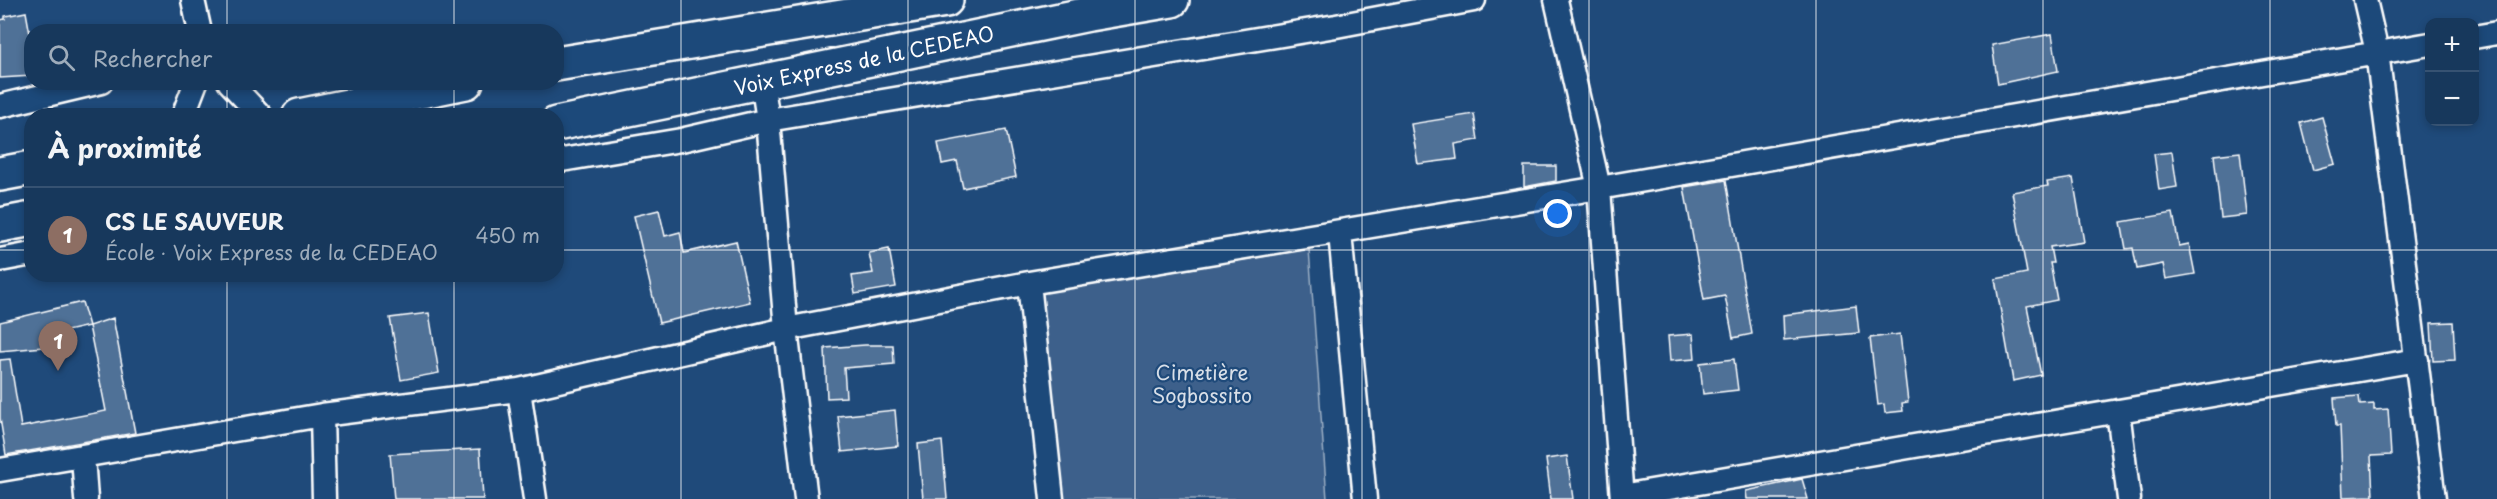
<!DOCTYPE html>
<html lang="fr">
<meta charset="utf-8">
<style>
body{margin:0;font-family:"Playpen Sans",sans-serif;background:#203f62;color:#f1f3f6}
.controls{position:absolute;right:18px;top:18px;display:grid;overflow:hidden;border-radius:12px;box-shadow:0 3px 9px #0003}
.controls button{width:54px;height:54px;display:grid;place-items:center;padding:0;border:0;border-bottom:2px solid #365272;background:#17385c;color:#f1f3f6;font:30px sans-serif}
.you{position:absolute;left:1558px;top:214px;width:21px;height:21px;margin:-15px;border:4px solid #fff;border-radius:50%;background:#1a73e8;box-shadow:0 0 0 9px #1a73e833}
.badge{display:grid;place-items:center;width:39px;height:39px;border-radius:50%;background:#95b2f1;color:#fff;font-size:20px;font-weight:700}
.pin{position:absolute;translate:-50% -50px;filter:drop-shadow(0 2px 3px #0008)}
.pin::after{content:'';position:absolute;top:32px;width:21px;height:18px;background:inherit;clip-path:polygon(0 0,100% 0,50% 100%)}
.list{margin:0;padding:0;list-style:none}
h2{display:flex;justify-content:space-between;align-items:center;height:78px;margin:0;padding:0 24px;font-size:26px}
h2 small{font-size:20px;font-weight:400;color:#9eacbb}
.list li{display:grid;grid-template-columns:39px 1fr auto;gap:18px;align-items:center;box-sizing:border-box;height:96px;padding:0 24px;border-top:2px solid #365272}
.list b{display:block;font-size:22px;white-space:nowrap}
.list p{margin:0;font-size:20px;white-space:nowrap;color:#9eacbb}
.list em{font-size:20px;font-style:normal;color:#9eacbb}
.icon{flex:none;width:33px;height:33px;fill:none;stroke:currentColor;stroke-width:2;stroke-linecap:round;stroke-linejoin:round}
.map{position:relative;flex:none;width:2497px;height:499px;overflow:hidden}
.search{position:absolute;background:#17385c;box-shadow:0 3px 9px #0003;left:24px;top:24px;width:540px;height:66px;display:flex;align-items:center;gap:15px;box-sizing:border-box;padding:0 21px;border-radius:24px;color:#9eacbb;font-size:22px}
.panel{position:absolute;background:#17385c;box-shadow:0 3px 9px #0003;left:24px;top:108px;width:540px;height:174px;border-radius:24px}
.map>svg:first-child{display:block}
.green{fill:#3c618b;stroke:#9eb0c5;stroke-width:1.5}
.building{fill:#507197;stroke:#fff;stroke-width:1.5}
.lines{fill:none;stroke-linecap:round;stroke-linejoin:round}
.street-casing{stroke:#fff;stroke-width:27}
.primary-casing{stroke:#fff;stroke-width:38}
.street{stroke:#1f4a7a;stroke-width:22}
.primary{stroke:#1f4a7a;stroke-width:33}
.grid{fill:none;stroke:#fff;stroke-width:1.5;stroke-opacity:0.55}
.labels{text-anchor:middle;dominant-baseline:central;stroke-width:4.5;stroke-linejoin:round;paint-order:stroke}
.street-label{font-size:20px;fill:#fff;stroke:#1f4a7a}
.park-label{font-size:20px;fill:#d8dfe8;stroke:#1f4a7a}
</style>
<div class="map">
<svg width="2497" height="499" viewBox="0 0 2497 499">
<rect width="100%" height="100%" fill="#1f4a7a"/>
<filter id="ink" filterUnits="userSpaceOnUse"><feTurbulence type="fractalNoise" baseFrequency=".0167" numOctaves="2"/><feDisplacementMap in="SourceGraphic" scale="12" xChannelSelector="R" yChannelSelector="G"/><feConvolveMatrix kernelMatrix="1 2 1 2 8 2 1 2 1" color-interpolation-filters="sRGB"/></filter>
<g filter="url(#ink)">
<path class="green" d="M1309,249L1327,499H1057L1036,294Z"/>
<path class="building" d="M26,12L32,45V76L0,78V20L5,19V16Z
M2052,34L2058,71L1998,84L1992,45Z
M1474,114L1478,140L1455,144L1457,159L1418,164L1411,124Z
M2322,117L2335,164L2313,170L2301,123Z
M1006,130L1016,177L963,188L957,161L942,164L938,143Z
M2172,152L2177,187L2159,190L2154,154Z
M2240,152L2247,215L2221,218L2214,155Z
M1524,166H1556V181L1524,187Z
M2073,178L2084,242L2050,247L2053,263H2050L2057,300L2027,306L2041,375L2013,381L1995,279L2027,273L2012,192L2048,186L2047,182Z
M1726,180L1752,334L1733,338L1725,296L1704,300L1684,187Z
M659,210L665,236L680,232L684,253L736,241L750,302L659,323L634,216Z
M2173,213L2179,246L2189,244L2195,274L2166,279L2163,264L2137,269L2133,248L2126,249L2121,222Z
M889,249L896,287L855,294L852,276L873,273L869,253Z
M82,302L89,326L40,337L43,347L0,351V322Z
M1856,306L1859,333L1784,340L1783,315Z
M429,313L439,373L401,380L390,318Z
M113,318L135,433L6,455L0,418V360L10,359L21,427L106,411L89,326Z
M2453,322L2455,360L2433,361L2431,323Z
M1693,334L1695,359L1670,361L1668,336Z
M1900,334L1908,402L1902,403L1903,411L1885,413L1884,404L1878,405L1870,338Z
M865,345H893L894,364L844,368L846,397L827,398L825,348Z
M1734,359L1738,390L1703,394L1700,363Z
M2359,396L2360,405L2374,404V410L2388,409L2391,455L2371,456L2373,496L2343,497L2340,426H2336L2334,398Z
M895,410L898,446L842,452L838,416Z
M942,441L947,499H923L918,444Z
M480,449L483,499H394L390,454Z
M1567,456L1573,499H1551L1546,459Z
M1802,479L1808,499H1747L1746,491Z"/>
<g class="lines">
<defs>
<path id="street" d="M193,0L200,32
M1556,0L1599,188L1622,499
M2365,0L2377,52L2434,499
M2474,37L2497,33
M762,81L768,120L786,329L806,499
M229,82L261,116
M0,106L101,82
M183,116L196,82
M556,161L681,140L768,120L1336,26L1474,0
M1340,233L1365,499
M0,260L32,254
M1029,283L1052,499
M519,390L535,499
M2118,411L2129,499
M322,415L324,499
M83,456L86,499
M0,470L322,415L519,390L786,329L1029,283L1599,188L2430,44
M1622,496L2417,360"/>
<path id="primary" d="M556,64L946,0
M299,116L466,82
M556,124L1089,14L1172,0
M0,174L32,168
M0,225L32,219"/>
</defs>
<use href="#street" class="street-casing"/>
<use href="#primary" class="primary-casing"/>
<use href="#street" class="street"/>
<use href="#primary" class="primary"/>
</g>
</g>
<path class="grid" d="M227,0V32M454,0V32M681,0V499M908,0V499M1135,0V499M1362,0V499M1589,0V499M1816,0V499M2043,0V499M2270,0V499M227,82V116M454,82V116M0,250H32M556,250H2497M227,274V499M454,274V499"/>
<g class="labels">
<g class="street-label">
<text transform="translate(864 60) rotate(-12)">Voix Express de la CEDEAO</text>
</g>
<g class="park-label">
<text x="1202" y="372">Cimetière<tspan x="1202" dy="23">Sogbossito</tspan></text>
</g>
</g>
</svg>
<div class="controls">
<button>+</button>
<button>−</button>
</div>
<div class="you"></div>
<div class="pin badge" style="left:58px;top:371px;background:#8d6e63">1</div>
<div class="search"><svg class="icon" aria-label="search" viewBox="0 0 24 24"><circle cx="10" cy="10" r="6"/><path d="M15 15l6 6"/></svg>Rechercher</div>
<section class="panel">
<h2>À proximité<small></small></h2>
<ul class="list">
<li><span class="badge" style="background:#8d6e63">1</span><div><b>CS LE SAUVEUR</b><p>École · Voix Express de la CEDEAO</p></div><em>450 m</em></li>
</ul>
</section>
</div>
